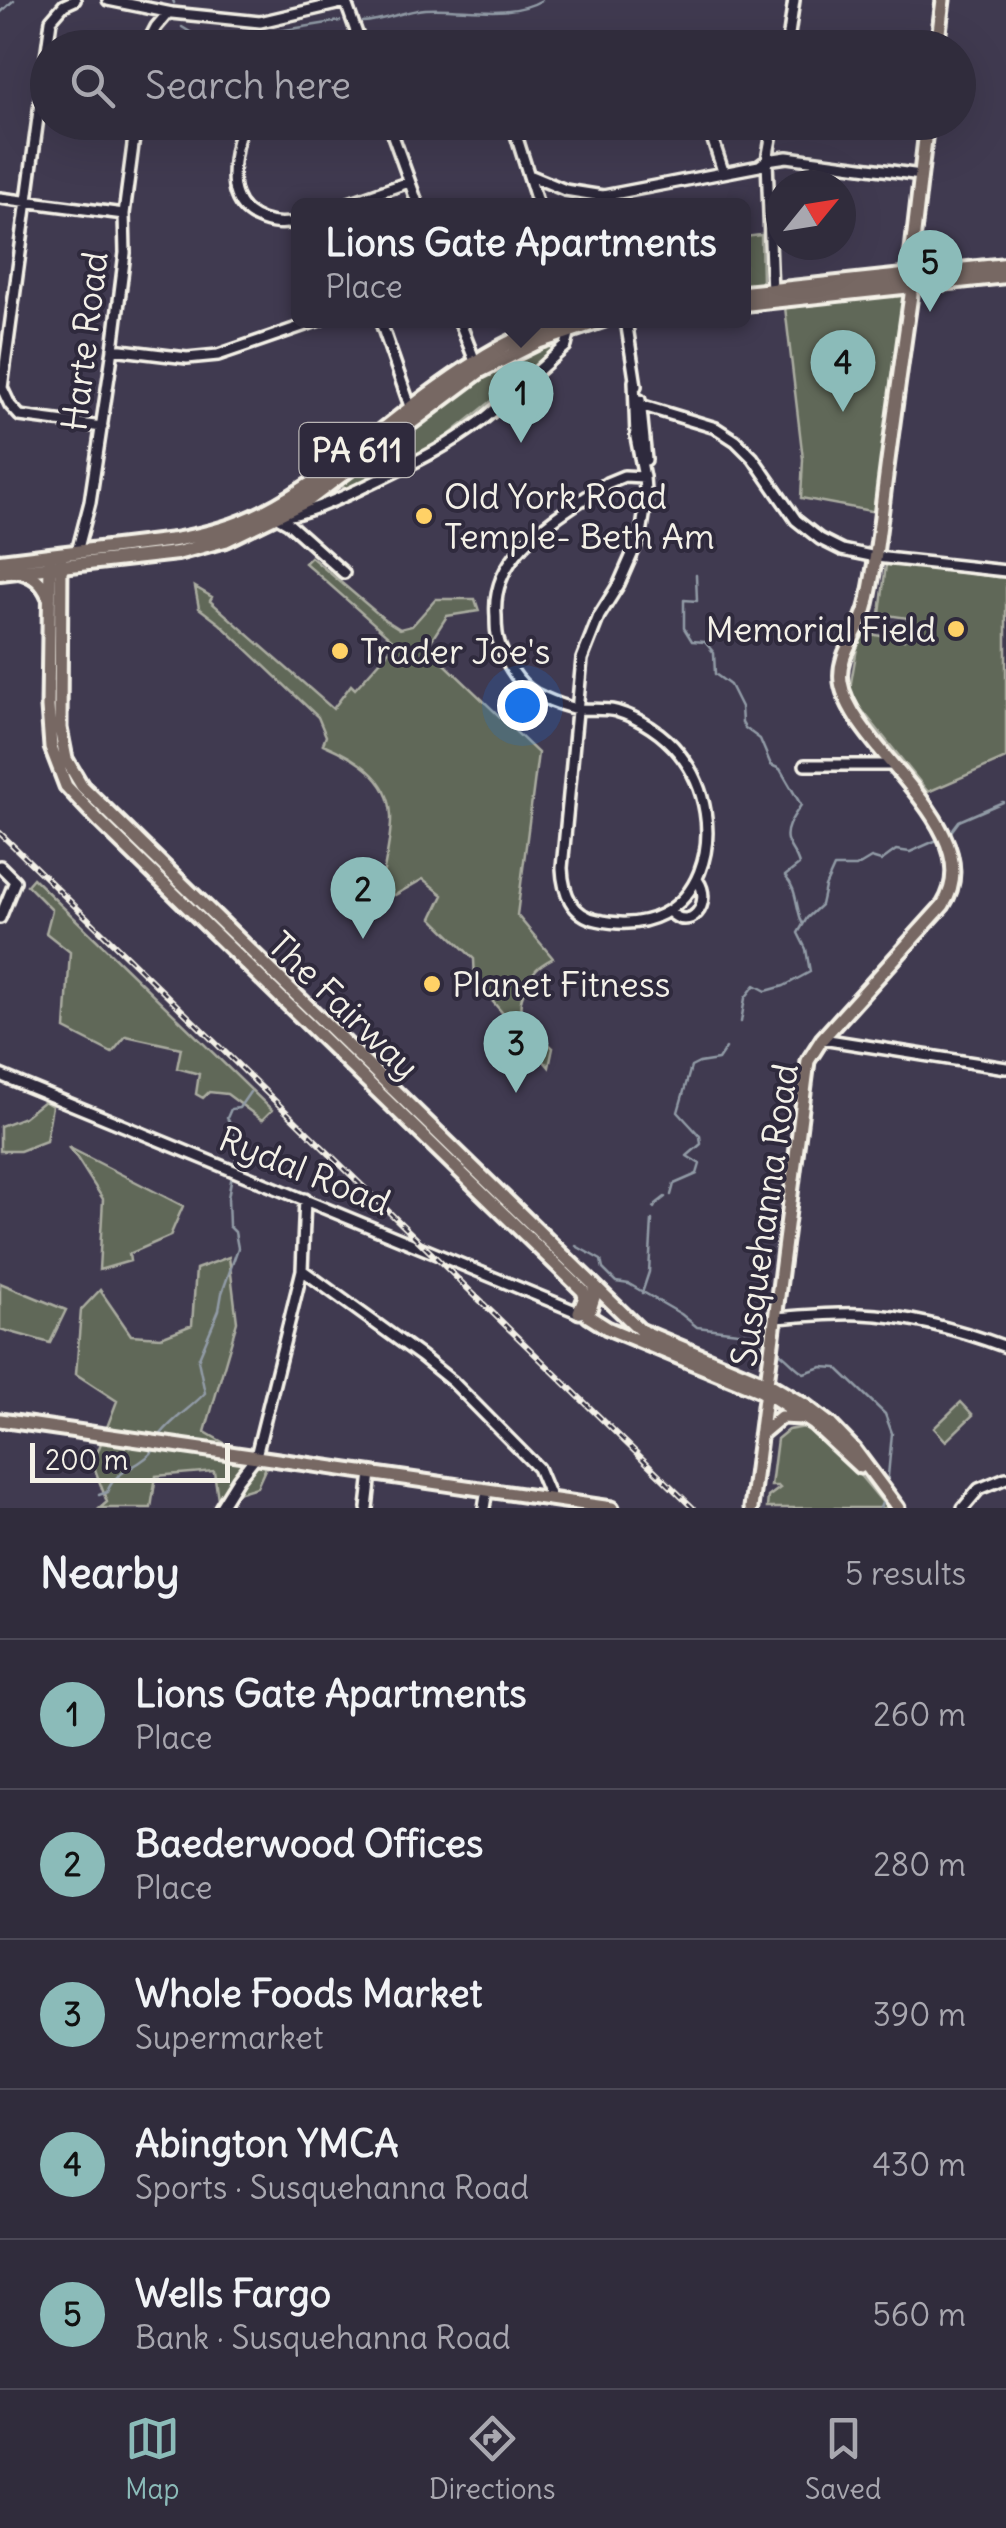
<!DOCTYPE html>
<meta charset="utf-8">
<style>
body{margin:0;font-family:Delius,sans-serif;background:#3c3847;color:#f1f3f6}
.compass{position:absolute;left:766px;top:170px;width:90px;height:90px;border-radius:50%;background:#302c3c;box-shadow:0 10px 40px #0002;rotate:60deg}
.scale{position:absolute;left:30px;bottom:25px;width:200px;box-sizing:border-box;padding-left:10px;border:5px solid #f4f1e8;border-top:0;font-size:28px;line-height:35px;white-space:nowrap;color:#f4f1e8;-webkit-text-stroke:8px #2f2a3d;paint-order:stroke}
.you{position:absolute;left:522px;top:705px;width:35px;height:35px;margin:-25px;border:8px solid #fff;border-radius:50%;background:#1a73e8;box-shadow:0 0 0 15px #1a73e833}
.badge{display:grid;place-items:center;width:65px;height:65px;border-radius:50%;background:#8bbbb9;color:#111;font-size:32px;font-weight:700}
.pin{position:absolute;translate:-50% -82px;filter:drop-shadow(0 2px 5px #0008)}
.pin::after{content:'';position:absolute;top:52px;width:35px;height:30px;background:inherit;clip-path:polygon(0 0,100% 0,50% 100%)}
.popup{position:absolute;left:291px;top:198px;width:460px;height:130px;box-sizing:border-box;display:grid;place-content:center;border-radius:15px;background:#302c3c;filter:drop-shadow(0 2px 8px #0005);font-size:32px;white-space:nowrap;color:#a8a7af}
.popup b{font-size:38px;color:#f1f3f6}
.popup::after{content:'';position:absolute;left:50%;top:100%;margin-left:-20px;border:20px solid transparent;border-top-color:#302c3c}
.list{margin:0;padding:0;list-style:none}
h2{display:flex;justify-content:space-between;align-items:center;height:130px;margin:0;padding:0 40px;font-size:42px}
h2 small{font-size:32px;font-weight:400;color:#a8a7af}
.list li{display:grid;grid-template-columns:65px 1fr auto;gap:30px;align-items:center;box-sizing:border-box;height:150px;padding:0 40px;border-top:2px solid #4b4856}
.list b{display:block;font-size:38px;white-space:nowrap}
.list p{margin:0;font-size:32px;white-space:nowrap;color:#a8a7af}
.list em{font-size:32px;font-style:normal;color:#a8a7af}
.icon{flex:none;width:55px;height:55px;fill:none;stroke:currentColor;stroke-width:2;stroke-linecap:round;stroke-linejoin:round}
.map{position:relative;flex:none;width:1006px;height:1508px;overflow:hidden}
.search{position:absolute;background:#302c3c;box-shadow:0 10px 40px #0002;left:30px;right:30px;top:30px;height:110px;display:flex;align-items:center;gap:25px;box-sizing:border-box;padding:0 35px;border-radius:55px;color:#a8a7af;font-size:38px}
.sheet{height:880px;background:#302c3c}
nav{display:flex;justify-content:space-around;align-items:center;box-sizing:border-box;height:140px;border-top:2px solid #4b4856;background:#302c3c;font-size:28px;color:#a8a7af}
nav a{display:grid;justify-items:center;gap:5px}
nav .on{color:#8bbbb9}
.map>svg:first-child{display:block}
.green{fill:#606759;stroke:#aaaca0;stroke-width:2.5}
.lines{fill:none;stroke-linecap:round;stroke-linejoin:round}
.stream{stroke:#919ba6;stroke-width:2.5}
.minor-casing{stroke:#f4f1e8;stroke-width:16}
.major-casing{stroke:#f4f1e8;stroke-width:19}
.highway-casing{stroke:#f4f1e8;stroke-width:20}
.minor{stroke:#2f2a3d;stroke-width:9}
.major{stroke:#776864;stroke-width:11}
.highway{stroke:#776864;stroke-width:12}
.rail-casing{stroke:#f4f1e8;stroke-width:6}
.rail{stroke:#2f2a3d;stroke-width:2.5;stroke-dasharray:8;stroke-linecap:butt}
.poi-dot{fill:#ffd166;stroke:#2f2a3d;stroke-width:4}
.labels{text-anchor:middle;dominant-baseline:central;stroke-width:8;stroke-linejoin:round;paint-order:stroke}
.shield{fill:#2f2a3d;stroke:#b9b5b5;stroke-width:2.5}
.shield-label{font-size:32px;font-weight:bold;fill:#f4f1e8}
.street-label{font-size:35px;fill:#f4f1e8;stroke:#2f2a3d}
.poi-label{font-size:35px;fill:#f4f1e8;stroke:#2f2a3d;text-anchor:start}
</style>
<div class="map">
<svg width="1006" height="1508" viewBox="0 0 1006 1508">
<rect width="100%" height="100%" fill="#403a50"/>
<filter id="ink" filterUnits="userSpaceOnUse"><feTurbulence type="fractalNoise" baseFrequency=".01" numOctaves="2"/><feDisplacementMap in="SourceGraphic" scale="20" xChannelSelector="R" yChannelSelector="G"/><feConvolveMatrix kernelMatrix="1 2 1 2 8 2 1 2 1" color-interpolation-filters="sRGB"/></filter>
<g filter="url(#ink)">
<path class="green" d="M761,235L762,283L744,286V237Z
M901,294L904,298L876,512L801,498L803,459L785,307Z
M561,338L562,345L434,447L347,489L341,486L340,482L480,375Z
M311,557L384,619L400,629L412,626L436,599H475L479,611L447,616L427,647L538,753L517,915L553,958C536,967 534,970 526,987C510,1019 531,1026 553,1048L549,1067L475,981L474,959L432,918L443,895L423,879L395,895L381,887C384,866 392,837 391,816C390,777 353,757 323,744L326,736L318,717L220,624L199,608L195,587L212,597L210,601L333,709L351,685L355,689L396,643L305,563Z
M886,564L1006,578V758L928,792L849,694L857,648L864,633L904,640L908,618L880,614Z
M33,878L272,1110L262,1120L227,1094L209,1092L203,1098L196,1094L199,1074L177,1068L181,1048L126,1036L112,1053L65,1029L70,952L46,933L52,910L27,885Z
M44,1101L52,1106L46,1141L20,1151H0V1126L24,1117Z
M68,1147L183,1206L170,1236L129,1254L130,1261L99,1270L103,1199L77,1158Z
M229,1257L237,1322L205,1432L266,1467L257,1487L218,1499L214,1471L156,1476L151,1508H100L107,1502L93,1464L117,1401L76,1374L81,1310L100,1290L131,1335L161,1337L192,1325L196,1269Z
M0,1283L66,1310L50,1343L0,1329Z
M961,1402L973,1415L946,1441L934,1428Z
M805,1427C839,1448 862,1477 887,1508H767L768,1497L780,1488L778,1486H771L777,1439L788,1430Z"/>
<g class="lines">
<path class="stream" d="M173,0L174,3
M0,13L14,0
M363,22C384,21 403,11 425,9C462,6 508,20 542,0
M182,27L208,43L234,48
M243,48L265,42L279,31L340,21
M696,575L697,601L684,600V628L692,641L705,642L714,653L715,674L730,685L741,707L742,723L745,728L760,739L771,765L780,769L801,805C795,815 784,827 787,840C790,849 797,855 799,865L785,876C798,890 795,907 803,925
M950,833L959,821L1003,802
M741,1022L745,998L755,985L766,991L784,986L810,972L806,949L798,933L807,918L821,905L825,887L834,867H856L871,858L881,861L896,850L910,852L937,840
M235,1165C238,1153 235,1129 227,1118L231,1109L239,1108L250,1092
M671,1195L674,1184L697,1174L700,1164L687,1156L701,1144L700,1136L678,1112L691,1067L699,1063L718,1060L726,1048
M654,1208L656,1204L665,1197
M576,1246L601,1260L603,1269L616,1282L629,1284L681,1314L697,1327L746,1333L762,1345
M642,1293L649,1272L652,1220
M779,1352C788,1358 795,1368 804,1373L822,1367L837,1368L885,1414L892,1433L887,1487
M161,1434C174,1418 191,1408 205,1393L198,1360L219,1310L222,1293L238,1248L235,1232L229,1226L228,1198L232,1175
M99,1495L107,1492C116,1468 139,1469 154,1450
M880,1508L885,1495"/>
<defs>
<path id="minor" d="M75,0L64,5L51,20L2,388L10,405L20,416L102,427
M108,0L172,13L260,22L345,2
M345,0L362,48
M145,48L156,27L168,13
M787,48L794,0
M244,122C236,140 229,176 236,195C245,220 276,228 298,221
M388,122L418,205
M512,122L538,205
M707,122L723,171
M529,175L565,190L603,196L759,166L767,160L787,157L921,175
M0,198L124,214
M343,205L409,182
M772,293L767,160L774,122
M380,320L412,412
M459,320L476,364
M626,320L636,386
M113,349L187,358L218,355L320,320
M634,381L636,437L644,477L646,504L641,534L619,584L599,616L582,659L562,868C563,891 571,915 597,920C704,944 736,824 679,753C664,734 640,718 616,711C604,708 590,710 578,709C566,707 553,702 542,697C520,688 508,667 500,646C496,636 496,626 496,616C490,550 562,515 607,483L624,476L644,477
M640,400L646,460
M640,405L716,428L736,441L753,458L796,520L820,539L842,550L876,557L1006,571
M279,517C310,513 338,499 366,486C405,467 445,449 480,422C510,398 537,371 566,346L570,330
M279,518L288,523L344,573
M77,552L90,502L113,349L125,253L124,214L136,122
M805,765H893
M0,866L15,881L0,918
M669,911C690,934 713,903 698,881
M822,1039L1006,1068
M0,1075L580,1313
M302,1270L421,1356L453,1382L538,1468L551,1499
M775,1318C803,1316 832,1313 861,1314C910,1316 960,1330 1006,1347
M220,1508L238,1479L256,1456L302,1270L305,1199
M367,1508L371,1473
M484,1508L487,1490
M963,1508L979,1489L1006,1478"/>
<path id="major" d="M937,48L943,0
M50,559L48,707L51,747L66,786L99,821L583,1291L585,1297L579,1312
M61,561L60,728L66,759L82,786L640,1330L769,1384L806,1406L831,1425L854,1449L898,1508
M18,571C33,575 42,582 48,596
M588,1316L607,1328L768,1394L814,1424L860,1467
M588,1316L595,1294L593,1284
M0,1420L612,1508
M762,1433L781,1417L802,1418
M751,1508L808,1061L822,1039L943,905C991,830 851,748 841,682C837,652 861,632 867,604C876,565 880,524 885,484C893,421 902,358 911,295L909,276L927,122"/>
<path id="highway" d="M744,293L1006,265
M744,304L1006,276
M0,561L174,540C204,535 235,527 262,513C340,473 402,408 476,362C504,343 535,331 567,320
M0,573L177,553L225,540L308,500L480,371L540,341L603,320"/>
</defs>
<use href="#minor" class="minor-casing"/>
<use href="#major" class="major-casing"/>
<use href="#highway" class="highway-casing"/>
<use href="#minor" class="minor"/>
<use href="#major" class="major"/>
<use href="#highway" class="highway"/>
<defs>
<path id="rail" d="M0,833L693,1508"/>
</defs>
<use href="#rail" class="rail-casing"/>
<use href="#rail" class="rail"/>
</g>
</g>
<g class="poi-dot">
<circle cx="424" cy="516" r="10"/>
<circle cx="956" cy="629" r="10"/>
<circle cx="340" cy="651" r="10"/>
<circle cx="432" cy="984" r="10"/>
</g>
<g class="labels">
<rect class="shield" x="299.5" y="423" width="115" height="54" rx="8"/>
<g class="shield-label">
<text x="357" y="450">PA 611</text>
</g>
<g class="street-label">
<text transform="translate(84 341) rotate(-83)">Harte Road</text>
<text transform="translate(344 1005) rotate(44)">The Fairway</text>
<text transform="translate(305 1170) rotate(22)">Rydal Road</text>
<text transform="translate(764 1215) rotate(-82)">Susquehanna Road</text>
</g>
<g class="poi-label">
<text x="444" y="496">Old York Road<tspan x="444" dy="40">Temple- Beth Am</tspan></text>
<text x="936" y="629" text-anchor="end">Memorial Field</text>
<text x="360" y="651">Trader Joe's</text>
<text x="452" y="984">Planet Fitness</text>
</g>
</g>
</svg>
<svg class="compass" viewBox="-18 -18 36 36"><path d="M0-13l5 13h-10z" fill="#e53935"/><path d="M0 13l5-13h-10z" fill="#a8a7af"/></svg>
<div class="scale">200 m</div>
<div class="you"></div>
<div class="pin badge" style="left:521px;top:443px">1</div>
<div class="popup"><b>Lions Gate Apartments</b>Place</div>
<div class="pin badge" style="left:363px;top:939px">2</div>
<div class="pin badge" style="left:516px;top:1093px">3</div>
<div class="pin badge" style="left:843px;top:412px">4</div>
<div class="pin badge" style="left:930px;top:312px">5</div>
<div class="search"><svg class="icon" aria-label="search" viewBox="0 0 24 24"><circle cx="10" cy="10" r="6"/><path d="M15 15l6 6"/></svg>Search here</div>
</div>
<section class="sheet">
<h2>Nearby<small>5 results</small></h2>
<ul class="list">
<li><span class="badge">1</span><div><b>Lions Gate Apartments</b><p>Place</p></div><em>260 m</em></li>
<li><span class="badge">2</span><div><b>Baederwood Offices</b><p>Place</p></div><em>280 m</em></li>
<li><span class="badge">3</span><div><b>Whole Foods Market</b><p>Supermarket</p></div><em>390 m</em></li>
<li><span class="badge">4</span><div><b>Abington YMCA</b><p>Sports · Susquehanna Road</p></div><em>430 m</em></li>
<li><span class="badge">5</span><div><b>Wells Fargo</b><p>Bank · Susquehanna Road</p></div><em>560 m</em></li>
</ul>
</section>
<nav>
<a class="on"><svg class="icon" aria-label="map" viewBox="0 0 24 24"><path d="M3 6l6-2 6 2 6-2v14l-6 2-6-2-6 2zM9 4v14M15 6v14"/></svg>Map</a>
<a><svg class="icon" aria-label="directions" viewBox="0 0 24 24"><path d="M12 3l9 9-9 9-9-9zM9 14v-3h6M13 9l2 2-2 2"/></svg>Directions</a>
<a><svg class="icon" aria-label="saved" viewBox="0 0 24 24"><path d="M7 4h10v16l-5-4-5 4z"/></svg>Saved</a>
</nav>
